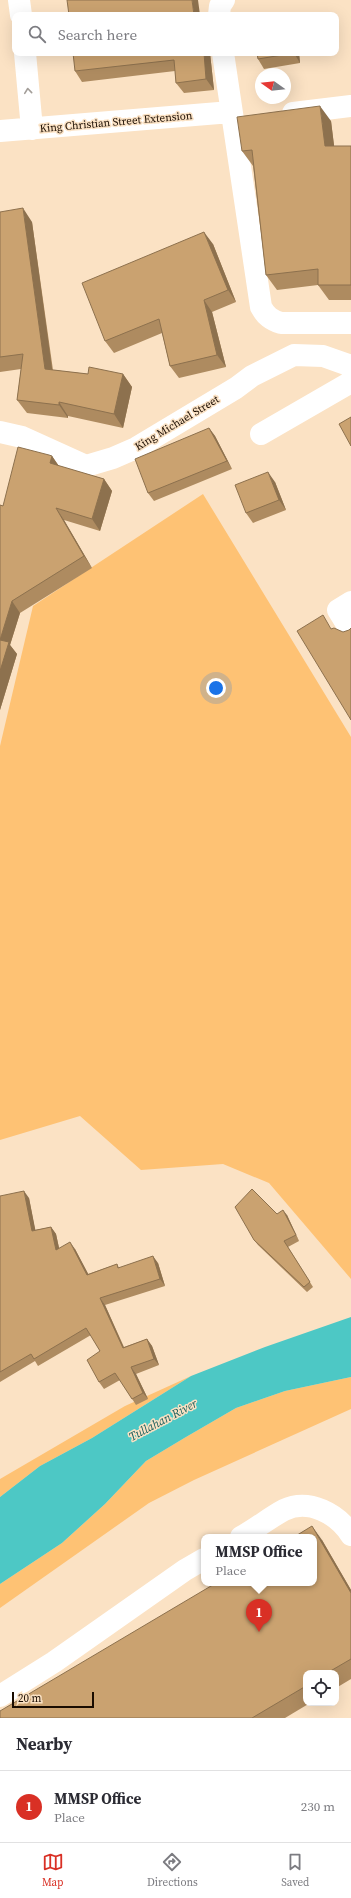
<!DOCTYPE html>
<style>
body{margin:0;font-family:"Source Serif 4",serif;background:#f7f7f7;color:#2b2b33}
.controls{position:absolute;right:12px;bottom:12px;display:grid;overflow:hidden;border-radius:8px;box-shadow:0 4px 16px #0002}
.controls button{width:36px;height:36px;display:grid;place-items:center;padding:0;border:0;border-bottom:1px solid #e1e1e2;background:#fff;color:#2b2b33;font:20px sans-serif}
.compass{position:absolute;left:255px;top:68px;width:36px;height:36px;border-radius:50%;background:#fff;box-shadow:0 4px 16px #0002;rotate:285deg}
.scale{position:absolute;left:12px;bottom:10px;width:82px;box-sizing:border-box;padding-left:4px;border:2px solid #1a0c00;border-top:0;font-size:11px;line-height:14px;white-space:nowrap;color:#1a0c00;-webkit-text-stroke:3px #fbe2c4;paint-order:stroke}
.you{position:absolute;left:216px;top:688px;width:14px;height:14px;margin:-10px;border:3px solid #fff;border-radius:50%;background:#1a73e8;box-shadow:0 0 0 6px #1a73e833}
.badge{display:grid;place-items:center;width:26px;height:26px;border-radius:50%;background:#d93025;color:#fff;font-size:13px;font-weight:700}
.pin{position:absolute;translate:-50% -33px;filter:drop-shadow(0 1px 2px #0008)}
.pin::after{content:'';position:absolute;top:21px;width:14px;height:12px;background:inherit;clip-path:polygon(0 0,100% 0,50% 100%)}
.popup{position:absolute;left:201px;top:1534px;width:116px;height:52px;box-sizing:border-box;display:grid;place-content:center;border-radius:8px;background:#fff;filter:drop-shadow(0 1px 3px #0005);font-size:13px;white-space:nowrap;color:#7c7c81}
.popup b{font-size:15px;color:#2b2b33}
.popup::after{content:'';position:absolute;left:50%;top:100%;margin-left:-8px;border:8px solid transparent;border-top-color:#fff}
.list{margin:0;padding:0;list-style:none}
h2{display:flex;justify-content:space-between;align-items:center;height:52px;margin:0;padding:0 16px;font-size:17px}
h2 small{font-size:13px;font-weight:400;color:#7c7c81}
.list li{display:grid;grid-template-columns:26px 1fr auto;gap:12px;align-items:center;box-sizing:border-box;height:72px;padding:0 16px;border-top:1px solid #e1e1e2}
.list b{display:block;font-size:15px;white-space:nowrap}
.list p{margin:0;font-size:13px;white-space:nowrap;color:#7c7c81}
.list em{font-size:13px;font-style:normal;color:#7c7c81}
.icon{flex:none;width:22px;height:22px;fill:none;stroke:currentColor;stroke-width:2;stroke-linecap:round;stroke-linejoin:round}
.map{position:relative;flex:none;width:351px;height:1718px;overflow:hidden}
.search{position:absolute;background:#fff;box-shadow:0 4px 16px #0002;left:12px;right:12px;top:12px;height:44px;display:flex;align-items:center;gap:10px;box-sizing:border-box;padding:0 14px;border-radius:8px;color:#7c7c81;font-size:15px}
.sheet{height:124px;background:#fff}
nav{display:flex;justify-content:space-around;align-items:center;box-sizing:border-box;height:56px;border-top:1px solid #e1e1e2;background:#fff;font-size:11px;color:#7c7c81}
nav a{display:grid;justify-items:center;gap:2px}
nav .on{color:#d93025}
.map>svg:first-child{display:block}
.green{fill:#fec274}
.water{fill:#4dc8c5}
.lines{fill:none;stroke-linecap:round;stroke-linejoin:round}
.minor{stroke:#fff;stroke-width:22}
.wall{fill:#ae8b60}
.shaded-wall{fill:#8d714e}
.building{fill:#caa270;stroke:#8d714e}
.oneway{stroke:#a39e99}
.labels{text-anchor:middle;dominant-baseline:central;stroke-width:3;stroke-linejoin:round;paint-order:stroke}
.street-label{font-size:11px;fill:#1a0c00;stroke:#fbe2c4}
.water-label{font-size:12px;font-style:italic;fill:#1c605e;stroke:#fbe2c4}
</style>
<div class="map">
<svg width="351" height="1718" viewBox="0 0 351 1718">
<rect width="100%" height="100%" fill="#fbe2c4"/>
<path class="green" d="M203,494L351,737V1279L269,1183L223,1164L141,1170L80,1116L0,1140V746L33,606Z
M191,1376L92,1438L40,1466L0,1497V1479L125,1406Z
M351,1377V1409L194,1480L149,1503L0,1608V1584L62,1543L105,1504L146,1461L186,1437L236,1408L285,1391Z"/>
<path class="water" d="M351,1317V1377L285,1391L236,1408L186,1437L146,1461L105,1504L62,1543L0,1584V1497L40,1466L92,1438L191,1376L265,1347Z"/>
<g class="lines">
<path class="minor" d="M19,0L21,15
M219,15L220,6L224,0
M25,53L32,129
M223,53L261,307C266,316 271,320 281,323H351
M293,113L351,106
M0,131L231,112
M0,432L22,437L86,466L113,458L136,448L236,388L252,376L294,355L323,356L351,366
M261,434L351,382
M351,602L338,610L351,631
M241,1537C256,1529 269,1518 284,1510C309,1498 338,1514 351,1535
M0,1696L54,1662L185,1570L204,1559"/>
</g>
<path class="wall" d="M210,53L214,90L184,93L176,83L175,71L82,82L75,71Z
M257,53H299L300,63L264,69L258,59Z
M331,121L334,146H351V300H329L318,285L277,290L266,275L253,166L242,151Z
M0,212L32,222L53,370L88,374H123L132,387L123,428L68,416V418L27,413L17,400L21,369L0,372Z
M213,244L236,302L212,312L226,367L179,378L170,366L162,333L114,353L105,341Z
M209,428L215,436L232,469L154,501L148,493Z
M52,456L59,466L104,479L112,491L100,531L64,520L92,568L20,613L10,645L17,654L0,710V505L3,506Z
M275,482L286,510L253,523L246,513Z
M0,1196L29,1198L35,1230L51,1227L56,1234L59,1248L75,1249L88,1274L117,1264L119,1268L158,1263L165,1286L105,1305L124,1347L147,1339L152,1346L159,1365L136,1374L148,1399L136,1405L120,1380L104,1389L99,1382L100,1351L91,1335L38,1366L35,1361L0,1382Z
M277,1214L287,1215L299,1241L288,1247L313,1287L307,1292L258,1245L254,1240Z
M322,1540L351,1590V1679L336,1688V1673H306V1703H310L285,1718H0Z"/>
<path class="shaded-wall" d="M192,0H198L200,15H194Z
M204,53H210L214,90L206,79Z
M294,53H299L300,63Z
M320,106L331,121L336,161L325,146Z
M23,208L32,222L54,383L45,369Z
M204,232L213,244L236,302L228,290Z
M204,300L212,312L226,367L217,355Z
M123,374L132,387L123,428L114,414Z
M59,402L68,416V418L59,405Z
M209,428L215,436L232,469L227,461Z
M52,456L60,468L50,463Z
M268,472L275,482L286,510L279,500Z
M104,479L112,491L100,531L92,519Z
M56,508L64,520L92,568L84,556Z
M12,601L20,613L10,645L17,654L0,710V640Z
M24,1191L29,1198L37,1238L32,1231Z
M283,1210L287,1215L299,1241L296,1235Z
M51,1227L56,1234L61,1257L56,1250Z
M70,1242L75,1249L92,1281L87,1275Z
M153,1256L158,1263L165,1286L160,1279Z
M100,1298L105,1305L127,1355L123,1348Z
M147,1339L152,1346L159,1365L154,1359Z
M131,1367L136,1374L148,1399L143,1393Z
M312,1526L322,1540L351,1590V1593Z"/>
<path class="building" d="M67,0H192L194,15H69Z
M73,53H204L206,79L176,83L174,60L75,71Z
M257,53H294L258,59Z
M320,106L325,146H351V285H318V269L266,275L252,150L242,151L237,117Z
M23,208L45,369L88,374L89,367L123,374L114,414L59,402V405L17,400L23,354L0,357V212Z
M204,232L228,290L204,300L217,355L170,366L159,319L105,341L82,283Z
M351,417V446L339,424Z
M209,428L227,461L148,493L135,459Z
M18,447L49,455L52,456L50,463L104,479L92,519L56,508L84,556L12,601L0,640L9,642L0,671V505L3,506Z
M268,472L279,500L246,513L235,485Z
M323,615L331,629L334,628L343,632L349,630L351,628V720L297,631Z
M252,1189L277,1214L283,1210L296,1235L284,1241L310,1282L304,1287L254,1240L235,1207Z
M24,1191L32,1231L51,1227L56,1250L70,1242L87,1275L117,1264L118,1268L153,1256L160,1279L100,1298L123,1348L147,1339L154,1359L131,1367L143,1393L132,1399L115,1373L99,1382L87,1360L100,1351L86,1328L34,1359L31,1354L0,1372V1196Z
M312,1526L351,1593V1659L327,1673H306V1686L252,1718H0V1711L216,1583H314V1537H294Z"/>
<defs><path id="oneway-chevron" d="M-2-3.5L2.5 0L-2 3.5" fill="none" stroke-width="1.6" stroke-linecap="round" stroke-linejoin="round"/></defs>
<use class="oneway" href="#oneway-chevron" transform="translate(28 91) rotate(-96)"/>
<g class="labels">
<g class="street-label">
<text transform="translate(116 122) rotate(-5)">King Christian Street Extension</text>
<text transform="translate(177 423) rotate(-31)">King Michael Street</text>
</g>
<g class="water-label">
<text transform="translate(163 1420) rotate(-28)">Tullahan River</text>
</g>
</g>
</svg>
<div class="controls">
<button><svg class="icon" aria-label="locate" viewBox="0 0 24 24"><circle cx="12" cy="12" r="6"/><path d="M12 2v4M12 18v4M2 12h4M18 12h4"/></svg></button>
</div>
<svg class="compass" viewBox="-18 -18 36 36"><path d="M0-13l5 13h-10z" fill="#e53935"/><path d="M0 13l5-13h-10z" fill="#7c7c81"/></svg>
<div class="scale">20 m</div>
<div class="you"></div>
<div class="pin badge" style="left:259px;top:1632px">1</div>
<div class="popup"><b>MMSP Office</b>Place</div>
<div class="search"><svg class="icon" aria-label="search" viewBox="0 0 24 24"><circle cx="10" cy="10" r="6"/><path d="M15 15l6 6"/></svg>Search here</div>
</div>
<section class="sheet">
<h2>Nearby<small></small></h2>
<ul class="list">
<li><span class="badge">1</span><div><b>MMSP Office</b><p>Place</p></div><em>230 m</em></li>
</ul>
</section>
<nav>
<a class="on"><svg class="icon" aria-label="map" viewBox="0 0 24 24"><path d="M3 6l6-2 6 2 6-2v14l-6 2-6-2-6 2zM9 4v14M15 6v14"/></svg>Map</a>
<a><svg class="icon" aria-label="directions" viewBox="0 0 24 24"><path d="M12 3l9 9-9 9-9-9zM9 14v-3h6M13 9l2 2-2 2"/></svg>Directions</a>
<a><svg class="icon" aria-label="saved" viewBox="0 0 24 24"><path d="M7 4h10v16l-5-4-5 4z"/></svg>Saved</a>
</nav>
